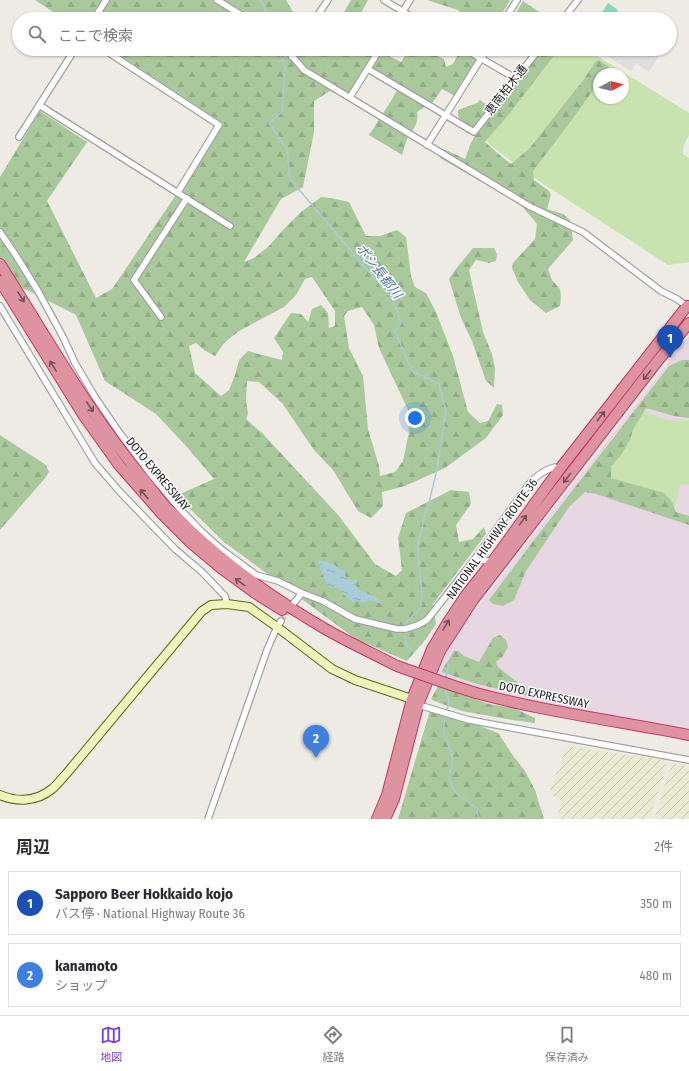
<!DOCTYPE html>
<html lang="ja">
<meta charset="utf-8">
<style>
body{margin:0;font-family:"Fira Sans Condensed","Noto Sans JP",sans-serif;background:#f7f7f7;color:#2b2b33}
.compass{position:absolute;left:593px;top:68px;width:36px;height:36px;border-radius:50%;background:#fff;box-shadow:0 1px 3px #0004;rotate:82deg}
.you{position:absolute;left:415px;top:418px;width:14px;height:14px;margin:-10px;border:3px solid #fff;border-radius:50%;background:#1a73e8;box-shadow:0 0 0 6px #1a73e833}
.badge{display:grid;place-items:center;width:26px;height:26px;border-radius:50%;background:#7c3aed;color:#fff;font-size:13px;font-weight:700}
.pin{position:absolute;translate:-50% -33px;filter:drop-shadow(0 1px 2px #0008)}
.pin::after{content:'';position:absolute;top:21px;width:14px;height:12px;background:inherit;clip-path:polygon(0 0,100% 0,50% 100%)}
.list{margin:0;padding:0;list-style:none}
h2{display:flex;justify-content:space-between;align-items:center;height:52px;margin:0;padding:0 16px;font-size:17px}
h2 small{font-size:13px;font-weight:400;color:#7c7c81}
.list li{display:grid;grid-template-columns:26px 1fr auto;gap:12px;align-items:center;box-sizing:border-box;height:64px;margin:0 8px 8px;padding:0 8px;border:1px solid #e1e1e2;border-radius:0px}
.list b{display:block;font-size:15px;white-space:nowrap}
.list p{margin:0;font-size:13px;white-space:nowrap;color:#7c7c81}
.list em{font-size:13px;font-style:normal;color:#7c7c81}
.icon{flex:none;width:22px;height:22px;fill:none;stroke:currentColor;stroke-width:2;stroke-linecap:round;stroke-linejoin:round}
.map{position:relative;flex:none;width:689px;height:819px;overflow:hidden}
.search{position:absolute;background:#fff;box-shadow:0 1px 3px #0004;left:12px;right:12px;top:12px;height:44px;display:flex;align-items:center;gap:10px;box-sizing:border-box;padding:0 14px;border-radius:22px;color:#7c7c81;font-size:15px}
.sheet{height:196px;background:#fff}
nav{display:flex;justify-content:space-around;align-items:center;box-sizing:border-box;height:56px;border-top:1px solid #e1e1e2;background:#fff;font-size:11px;color:#7c7c81}
nav a{display:grid;justify-items:center;gap:2px}
nav .on{color:#7c3aed}
.map>svg:first-child{display:block}
.industrial{fill:#e6d7e3}
.farmland{fill:url(#farmland-furrows)}
.grass{fill:#c8e3af;fill-rule:evenodd}
.forest{fill:url(#forest-firs);fill-rule:evenodd}
.pitch{fill:#8ad6bb}
.parking{fill:#dedede}
.water{fill:url(#water-ripples)}
.lines{fill:none;stroke-linecap:round;stroke-linejoin:round}
.stream{stroke:#a9ccd8;stroke-width:1.5}
.street-tunnel{stroke:#c4c2bd;stroke-width:5.5;stroke-dasharray:5.5 3;stroke-linecap:butt}
.street-casing{stroke:#a2a2a2;stroke-width:8}
.secondary-casing{stroke:#5e6b0f;stroke-width:10}
.highway-casing{stroke:#c93563;stroke-width:12}
.street{stroke:#fff;stroke-width:5.5}
.secondary{stroke:#eff3be;stroke-width:8}
.highway{stroke:#de94a0;stroke-width:10}
.highway-bridge-casing{stroke:#c93563;stroke-width:12;stroke-linecap:butt}
.highway-bridge{stroke:#de94a0;stroke-width:10}
.oneway{stroke:#745358}
.labels{text-anchor:middle;dominant-baseline:central;stroke-width:3;stroke-linejoin:round;paint-order:stroke}
.street-label{font-size:12px;fill:#1e1e1e;stroke:#fff}
.water-label{font-size:13px;font-style:italic;fill:#50759e;stroke:#fff}
</style>
<div class="map">
<svg width="689" height="819" viewBox="0 0 689 819">
<defs>
<pattern id="farmland-furrows" width="10" height="10" patternUnits="userSpaceOnUse"><rect width="10" height="10" fill="#e8ebd2"/><path d="M-1 1l2-2M0 10L10 0M9 11l2-2" fill="none" stroke="#c7c9b4"/></pattern>
<pattern id="forest-firs" width="22" height="20" patternUnits="userSpaceOnUse"><rect width="22" height="20" fill="#a9c99d"/><path d="M5 1l3.5 6h-7zM16 11l3.5 6h-7z" fill="#91ac87"/></pattern>
<pattern id="water-ripples" width="26" height="14" patternUnits="userSpaceOnUse"><rect width="26" height="14" fill="#a9ccd8"/><path d="M2 4q2-2 4 0t4 0M15 11q2-2 4 0t4 0" fill="none" stroke="#91afb9"/></pattern>
</defs>
<rect width="100%" height="100%" fill="#eeebe5"/>
<path class="industrial" d="M689,336V732L550,704L479,688L437,676L448,651L465,623Z"/>
<path class="farmland" d="M567,746L663,760L667,765L649,819H557L561,800L552,795L550,789Z
M672,763L689,766V819H654Z"/>
<path class="grass" d="M557,49H586L689,113V135L684,144L683,154L689,158V262L668,265L539,181L491,146L487,140ZM599,74H623V98H599Z
M643,410L660,418L676,421L689,420V485L681,484L673,512L608,477L609,470L621,455L630,440L633,430Z"/>
<path class="forest" d="M35,0H286L297,19H64Z
M351,0H368L358,19H340Z
M427,0H510L499,19H468L458,10Z
M523,1L550,19H512Z
M110,49H385L384,50L385,54L401,62L406,54L411,49H423L444,59L446,67L453,64L459,52L465,51L478,60L455,96L442,89L433,102L417,112C419,125 413,128 407,139C405,144 404,150 402,155L369,135L391,101L400,85L367,66L350,94L342,96L330,91L314,101V132L303,187L281,199L244,262L254,258L269,246L283,230L301,212L321,197L331,198L349,202L366,236H380L397,230L406,237L411,276L415,287L426,293L436,312L453,356L468,412L480,423L488,421L497,404L502,405L503,415L486,438L445,468L405,486L382,492L383,506L371,518L358,511L333,470L314,450L282,403L259,382L247,381L246,401L248,414L246,419L263,434L339,516L375,564L396,576L402,570L398,538L406,513L451,490L469,492L471,504L456,525L459,542L473,539L484,527L486,534L433,604L436,624L426,639L407,661L356,639L224,542L183,502L180,494L214,479L187,447L156,414L105,381L76,315L31,292L6,281L0,288V177L40,111L87,142L47,201L96,298L112,289L224,124ZM312,277L335,311V326L329,328L328,313L321,305L312,309L308,322L301,314L291,313L274,338L283,352L282,360L266,356L248,351L239,360L235,375L229,390L221,396L195,373L189,346L196,343L204,350L215,356L224,343L239,331L284,307L296,295L305,279ZM362,307L374,325L379,348L408,410L409,432L403,461L395,472L380,476L379,466L368,429L363,376L349,348L344,316L348,311Z
M516,49H559L510,113L485,142L502,157L511,164L529,149L584,79L596,61L599,60L609,67L605,74H599V82L571,121L533,171L534,180L549,191L551,195L547,209L563,214L570,220L573,240L548,269L552,280L560,289L561,297L560,306L546,313L530,300L518,282L512,268L513,263L535,239L537,224L520,204L440,158L443,150H446L465,159L471,143L476,134C469,127 456,121 458,110L477,103L480,100L484,103L497,106L533,60Z
M473,248H494L497,254L496,261L489,263L476,260L469,270L483,332L492,354L495,368L494,388L486,381L472,341L461,318L449,279L455,270Z
M682,360H689V418L674,416L646,408L633,430L630,440L621,455L611,467V478L664,493L672,502L676,512L689,516V525L596,494L585,492L569,507L526,571L514,600L503,606L493,604L489,600L531,544L669,366Z
M0,435L46,465L49,472L46,477L0,530Z
M500,635L506,640L508,647L503,656L496,662L498,667L530,692L532,697L477,684L441,672L454,651H458L464,656L479,662L493,638Z
M438,686L489,704L514,708L535,718V723L507,719L462,711L434,701L431,699Z
M431,707L498,733L514,757L525,771L535,790L544,819H398Z"/>
<path class="pitch" d="M608,3L618,10L613,19H598Z"/>
<path class="parking" d="M596,49H660L662,51L649,72L636,63L631,71Z"/>
<path class="water" d="M318,561C327,561 333,562 339,569L344,570L346,571L345,576L352,581L355,579L357,581L356,586L359,590L375,597L383,604L369,600L364,603L358,601L353,602L344,595L339,588L329,587C324,580 321,570 318,561Z"/>
<g class="lines">
<path class="stream" d="M260,0L270,17
M278,49L285,68L282,112L269,123L287,149L290,179L393,300L401,323L395,331L412,371L439,384L446,411L437,469L428,507L426,510L418,545V555L422,595L421,607L405,624
M405,636L407,647L412,650
M446,679L448,665
M444,687V688L449,700L447,711
M446,715L443,730L453,759L449,778L453,789L458,795L471,804L476,808L479,819"/>
<path class="street-tunnel" d="M281,621L292,606"/>
<defs>
<path id="street" d="M217,0L248,19
M384,0L415,19
M94,19L106,0
M315,19L328,0
M398,19L410,0
M505,19L517,0
M563,19L578,0
M103,49L219,125L178,192
M286,49L304,70L529,206L583,232L661,291L677,299L688,307
M465,49L515,78
M292,57L295,49
M368,69L474,132L539,49
M350,97L380,49
M39,105L230,226
M19,137L75,49
M427,145L487,49
M0,232L15,254L38,291L63,337L75,363L95,397L119,432L152,476L178,507L201,531L221,549L256,575L278,581L302,593L323,601L355,619L397,629H405L418,625L427,620L474,560L529,484C536,476 544,470 555,467L559,470
M0,306L95,463L120,492L144,517L175,549L202,572L222,593L225,596L227,604
M161,317L134,280L187,198
M474,560L493,561
M293,604L302,593
M422,706L469,720L689,760
M208,819L267,650L277,627L281,621"/>
<path id="secondary" d="M0,795C17,802 36,802 52,789C57,785 62,778 67,773L202,611L211,605L227,604L249,607L277,627L332,669L355,680L412,699L417,701"/>
<path id="highway" d="M0,264C47,338 90,415 146,482C153,491 160,500 167,508C173,514 180,520 187,527C229,567 277,601 327,630C350,643 374,654 397,666
M0,281L84,416L119,465L162,514L191,543L222,569L255,593L282,610
M476,693C546,712 618,721 689,735
M377,819L387,795L412,699L432,649L448,622L466,595L493,561L559,470L687,306H689
M385,819L394,799L419,702L440,651L473,600L656,363L689,323"/>
</defs>
<use href="#street" class="street-casing"/>
<use href="#secondary" class="secondary-casing"/>
<use href="#highway" class="highway-casing"/>
<use href="#street" class="street"/>
<use href="#secondary" class="secondary"/>
<use href="#highway" class="highway"/>
<defs>
<path id="highway-bridge" d="M397,666L454,686L476,693"/>
</defs>
<use href="#highway-bridge" class="highway-bridge-casing"/>
<use href="#highway-bridge" class="highway-bridge"/>
</g>
<defs><path id="oneway-shaft" d="M-6 0H5M1.5-3L5.5 0L1.5 3" fill="none" stroke-width="1.6" stroke-linecap="round" stroke-linejoin="round"/></defs>
<g class="oneway">
<use href="#oneway-shaft" transform="translate(21 297) rotate(58)"/>
<use href="#oneway-shaft" transform="translate(53 366) rotate(-122)"/>
<use href="#oneway-shaft" transform="translate(647 375) rotate(128)"/>
<use href="#oneway-shaft" transform="translate(90 407) rotate(56)"/>
<use href="#oneway-shaft" transform="translate(601 416) rotate(-52)"/>
<use href="#oneway-shaft" transform="translate(567 478) rotate(128)"/>
<use href="#oneway-shaft" transform="translate(144 494) rotate(-131)"/>
<use href="#oneway-shaft" transform="translate(523 520) rotate(-54)"/>
<use href="#oneway-shaft" transform="translate(240 582) rotate(-144)"/>
<use href="#oneway-shaft" transform="translate(446 625) rotate(-59)"/>
</g>
<g class="labels">
<g class="street-label">
<text transform="translate(506 90) rotate(-52)">恵南柏木通</text>
<text transform="translate(158 474) rotate(50)">DOTO EXPRESSWAY</text>
<text transform="translate(492 539) rotate(-54)">NATIONAL HIGHWAY ROUTE 36</text>
<text transform="translate(544 695) rotate(12)">DOTO EXPRESSWAY</text>
</g>
<g class="water-label">
<text transform="translate(379 271) rotate(52)">ポシ長都川</text>
</g>
</g>
</svg>
<svg class="compass" viewBox="-18 -18 36 36"><path d="M0-13l5 13h-10z" fill="#e53935"/><path d="M0 13l5-13h-10z" fill="#7c7c81"/></svg>
<div class="you"></div>
<div class="pin badge" style="left:670px;top:358px;background:#1a4fb4">1</div>
<div class="pin badge" style="left:316px;top:758px;background:#3f7fe0">2</div>
<div class="search"><svg class="icon" aria-label="search" viewBox="0 0 24 24"><circle cx="10" cy="10" r="6"/><path d="M15 15l6 6"/></svg>ここで検索</div>
</div>
<section class="sheet">
<h2>周辺<small>2件</small></h2>
<ul class="list">
<li><span class="badge" style="background:#1a4fb4">1</span><div><b>Sapporo Beer Hokkaido kojo</b><p>バス停 · National Highway Route 36</p></div><em>350 m</em></li>
<li><span class="badge" style="background:#3f7fe0">2</span><div><b>kanamoto</b><p>ショップ</p></div><em>480 m</em></li>
</ul>
</section>
<nav>
<a class="on"><svg class="icon" aria-label="map" viewBox="0 0 24 24"><path d="M3 6l6-2 6 2 6-2v14l-6 2-6-2-6 2zM9 4v14M15 6v14"/></svg>地図</a>
<a><svg class="icon" aria-label="directions" viewBox="0 0 24 24"><path d="M12 3l9 9-9 9-9-9zM9 14v-3h6M13 9l2 2-2 2"/></svg>経路</a>
<a><svg class="icon" aria-label="saved" viewBox="0 0 24 24"><path d="M7 4h10v16l-5-4-5 4z"/></svg>保存済み</a>
</nav>
